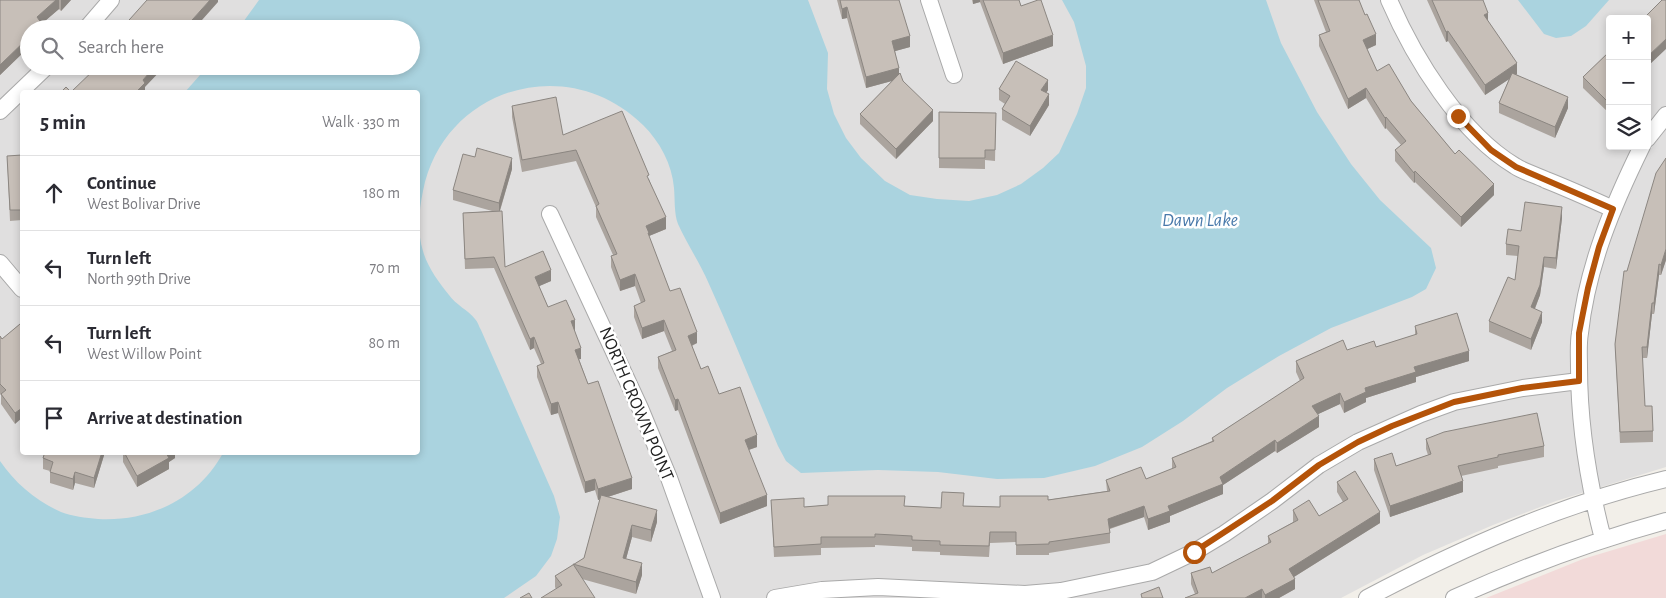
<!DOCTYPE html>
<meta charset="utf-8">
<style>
body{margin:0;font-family:"Alegreya Sans",sans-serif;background:#f2f2f3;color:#2b2b33}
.controls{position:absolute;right:15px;top:15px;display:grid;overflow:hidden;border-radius:5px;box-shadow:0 2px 8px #0003}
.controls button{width:45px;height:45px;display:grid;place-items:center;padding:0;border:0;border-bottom:1px solid #e1e1e2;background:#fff;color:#2b2b33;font:25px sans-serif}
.stop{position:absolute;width:15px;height:15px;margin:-11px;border:4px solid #b45309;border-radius:50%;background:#fff}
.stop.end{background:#b45309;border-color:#fff;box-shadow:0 1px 5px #0008}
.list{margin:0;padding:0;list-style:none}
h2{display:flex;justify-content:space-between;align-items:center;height:65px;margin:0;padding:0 20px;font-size:21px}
h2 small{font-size:16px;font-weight:400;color:#7c7c81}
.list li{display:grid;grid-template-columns:32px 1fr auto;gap:15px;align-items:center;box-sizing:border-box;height:75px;padding:0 20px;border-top:1px solid #e1e1e2}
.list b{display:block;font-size:19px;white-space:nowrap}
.list p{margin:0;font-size:16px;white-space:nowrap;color:#7c7c81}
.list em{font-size:16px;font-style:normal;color:#7c7c81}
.icon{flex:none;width:28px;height:28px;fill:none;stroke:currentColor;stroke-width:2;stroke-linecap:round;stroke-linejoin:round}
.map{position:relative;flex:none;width:1666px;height:598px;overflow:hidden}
.search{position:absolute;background:#fff;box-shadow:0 2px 8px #0003;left:20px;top:20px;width:400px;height:55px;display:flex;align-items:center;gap:12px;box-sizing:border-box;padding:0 18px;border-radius:28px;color:#7c7c81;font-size:19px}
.panel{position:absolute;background:#fff;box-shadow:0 2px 8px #0003;left:20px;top:90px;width:400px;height:365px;border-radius:5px}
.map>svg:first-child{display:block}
.residential{fill:#e0dfdf;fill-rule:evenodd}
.commercial{fill:#f2dad9}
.water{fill:#aad3df}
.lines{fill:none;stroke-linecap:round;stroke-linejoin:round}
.minor-casing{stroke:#a9a9a9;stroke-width:18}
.minor{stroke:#fff;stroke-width:16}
.wall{fill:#aba49e}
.shaded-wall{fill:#8b8681}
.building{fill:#c7bfb8;stroke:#8b8681}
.route{stroke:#b45309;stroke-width:6}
.labels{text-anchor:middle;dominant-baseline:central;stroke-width:5;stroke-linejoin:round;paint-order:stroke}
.street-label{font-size:18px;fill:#222;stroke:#fff}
.water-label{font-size:19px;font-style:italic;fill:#4a7aab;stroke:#fff}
</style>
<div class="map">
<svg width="1666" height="598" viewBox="0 0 1666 598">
<rect width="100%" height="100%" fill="#f2efe9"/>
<path class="residential" d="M0,0H1666V467L1556,501L1493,525L1423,555L1341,598H0ZM1610,19H1647V146H1610ZM29,29H411V66H29ZM22,92H418V452H22Z"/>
<path class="commercial" d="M1666,534V598H1486L1583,559Z"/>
<path class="water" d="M259,0H808L828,53L827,89L834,114L846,138L861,158L885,181L910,195L937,199L969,201L997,195L1021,184L1043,168L1059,153L1077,114L1086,88V66L1074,22L1062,0H1266L1281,43L1317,112L1351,164L1380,200L1431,248L1436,268L1426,289L1412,297L1331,328L1279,356L1227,388L1183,421L1142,447L1095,466L1044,478L997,479L938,472L878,470L801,473L786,461L778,446C755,392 733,337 709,284C700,263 687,244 678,224C674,214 675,199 674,188C672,164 660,142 643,125C568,51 444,87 423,191C419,210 417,232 423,251C427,266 439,283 449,295C456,305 468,310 475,319C478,322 479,327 481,330L554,496L560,517L557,539L551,556L536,576L504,598H0V461C15,483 36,501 61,512C72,516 86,518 98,519C149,522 198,499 223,453L418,452V92H185L208,66H411V29H238Z
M1518,0H1609L1586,26L1571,36L1556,38L1544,34Z"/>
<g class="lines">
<defs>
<path id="minor" d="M929,0L954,75
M1389,0C1414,58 1460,133 1515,166C1524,172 1536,175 1546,180C1569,189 1591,199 1613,209
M86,29L111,0
M0,111L47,66
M1647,139L1666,115
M550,214L640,408L669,478L712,598
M0,263L22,289
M1603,539C1588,481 1579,427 1579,367C1579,356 1578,344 1580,333C1587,267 1613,205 1642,146
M775,598L822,590L878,587L1025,594L1061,591L1152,572L1194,552L1224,534L1272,501L1319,465L1358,442L1421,414L1454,402L1523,388L1579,381
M1367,598C1462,548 1561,504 1666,479
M1454,598C1523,567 1593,541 1666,521"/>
</defs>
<use href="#minor" class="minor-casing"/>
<use href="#minor" class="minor"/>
</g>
<path class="wall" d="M0,0H71L61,11L59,9L42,23V29H29V47L0,75Z
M837,0H899L910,47L895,51L899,74L903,81L933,121L896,159L860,124V114L892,81L866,88L847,18L842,19Z
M972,0H1019L1021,6L1053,46L1003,64L980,2L973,4Z
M1314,0H1359L1376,45L1367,49L1377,71L1411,101L1455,154L1494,195L1461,227L1415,182L1414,183L1395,161V150L1401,145L1386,128L1385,129L1366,98L1348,109L1319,46V35L1326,32Z
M1427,0H1483L1488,21L1517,74H1516L1568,108L1555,138L1499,113V103L1509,79L1485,95L1448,41L1446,42Z
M1610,51V114L1583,88V77Z
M999,89L1048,90L1046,93L1049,105L1030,136L1002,120V109L1005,104L999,100Z
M512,106L563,135L649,179L666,229L649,236V237L670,291L697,343L692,346L701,369L757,447L749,450L767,506L720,524L678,410L675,411L658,368V357L672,351L664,331L642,339L634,317V306L641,303L635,286L620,291L611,267V256L613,255L596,217V207L576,161L522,172L512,117Z
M939,112L996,113L995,161L985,160V169L939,168Z
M22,155V220L10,221L7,156Z
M1666,158V260L1661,275H1659L1654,314H1652L1647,358H1642L1645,406L1653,431V442L1620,443L1615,344L1627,271Z
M512,169L500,211L505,267L551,281L539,286L548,307L575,330L574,331L581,359H579L588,384L632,489L608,497L657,522L651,542L632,537L626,559L642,575L636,594L582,579L556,589L555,587V576L584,558L600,499L598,500L595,490L585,493L558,413L551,415L537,377V366L541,364L534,348L530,350L494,268L465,269L463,213L492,211L453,200V190Z
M1562,218L1556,269L1544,267L1540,295L1535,309L1542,322L1531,350L1489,332V321L1515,280L1518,256L1506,255V244L1521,231Z
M20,324L15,424L1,404V395L0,394V336L2,339Z
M1415,326L1469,361L1416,377V382L1366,398V402L1344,413L1340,404L1318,414L1319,427L1277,453L1275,451L1223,485V494L1170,516V522L1148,530L1144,517L1110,529V543L1049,553V555H1016V542L990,543L989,557L940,555V552L912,551V547L875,545V547L821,548V555L774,557L771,500L804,507L828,505L905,506L941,508L964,506L1000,507L1107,491L1106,480L1146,479L1172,469V458L1212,441V438L1300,381L1296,372V361L1347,350L1376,347L1415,335Z
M1426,439L1544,446V457L1498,466V468L1461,476L1463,492L1390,517L1374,470V459L1396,466L1428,455L1426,449Z
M45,452H105L94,488L75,483L73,490L50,483V471L43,469V458Z
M123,452H175V458L169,462V469L137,487L123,462Z
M1337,482L1380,523L1294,577L1295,589L1279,598H1185L1195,594L1191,584V573H1212L1268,544V536L1293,522V510L1319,516L1343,502L1337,492Z"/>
<path class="shaded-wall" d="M56,0H59V9L37,28V17Z
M61,0H71L61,11Z
M210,0H218V2L194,29H184Z
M973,0H980V2L973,4Z
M847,7V18L842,19V9Z
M1488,13V23L1484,15Z
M42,24V29H37Z
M1448,31V41L1446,42V32Z
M1376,34V45L1363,51V40Z
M1053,35V46L1003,64V53Z
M910,36V47L892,52V41Z
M29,37V47L0,75V65Z
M1666,39V49L1647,67V57Z
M1517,63V74L1485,95V85Z
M155,66H165L145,87V92H136L143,80Z
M899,68V79L866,88V77Z
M1048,80V90L1041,101V90Z
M1366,88V98L1348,109V99Z
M1049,94V105L1030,136V126Z
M1568,97V108L1555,138V127Z
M933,110V121L896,159V149Z
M1386,117V128L1385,129V118Z
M512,158V169L499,213V203Z
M1415,171V182L1414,183V173Z
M1494,184V195L1461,227V217Z
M1562,207V218L1556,269V258Z
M666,217V229L649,236V244L646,226Z
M1666,249V260L1661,275V265Z
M1544,257V267L1540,295L1531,318V307Z
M1659,264V275L1654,314V303Z
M551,270V281L535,288V277Z
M635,274V286L620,291V280Z
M1652,303V314L1647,358V347Z
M1542,312V322L1531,350V339Z
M575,320V330L571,332V321Z
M664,320V331L642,339V328Z
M697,332V343L688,347V336Z
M534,337V348L530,350V339Z
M581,348V359L575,360V350Z
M1469,351V361L1416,377V382L1366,398V402L1344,413V402L1365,388L1414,367Z
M1340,393V404L1312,417V406Z
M678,399V410L675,411V400Z
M558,402V413L551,415V404Z
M22,408V418L15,424V413Z
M1319,416V427L1277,453V443Z
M757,435V447L745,451V440Z
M1275,440V451L1223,485V494L1170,516V522L1148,530V519L1168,506L1220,477Z
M102,452H105L94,488V478Z
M167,452H175V458L169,462V469L137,487V476Z
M75,472V483L73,490V479Z
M632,478V489L598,500V489Z
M595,479V490L585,493V482Z
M1463,481V492L1390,517V506Z
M767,495V506L720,524V513Z
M1144,506V517L1108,529V519Z
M657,510V522L651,542V530Z
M1380,512V523L1289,580V569Z
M632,525V537L623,570V558Z
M642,563V575L636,594V582Z
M1295,579V589L1279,598H1265V595Z
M1262,589V598H1245Z"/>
<path class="building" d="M0,0H56L37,17L42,24L37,29H29V37L0,65Z
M147,0H210L184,29H121Z
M840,0H899L910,36L892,41L899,68L866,77L847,7L842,9Z
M983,0H1019L1021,6L1038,0H1041L1053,35L1003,53Z
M1318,0H1359L1365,15L1367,14L1376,34L1363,40L1377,71L1389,64L1411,101L1455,154L1459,150L1494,184L1461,217L1415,171L1414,173L1395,150L1406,141L1386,117L1385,118L1366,88L1348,99L1319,35L1330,31Z
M1432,0H1483L1488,13L1484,15L1517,63L1485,85L1448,31L1446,32Z
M1662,0H1666V39L1647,57V19H1643Z
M1610,51V104L1583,77Z
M1016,61L1048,80L1041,90L1049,94L1030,126L1002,109L1010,96L999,89Z
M98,66H155L143,80L145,83L136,92H61L66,87L71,92Z
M900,73L903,81L933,110L896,149L860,114Z
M1512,73L1568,97L1555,127L1499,103Z
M556,97L563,135L622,111L649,175L647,176L666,217L646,226L649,233H648L670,291L680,288L697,332L688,336L701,369L708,366L719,394L740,387L757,435L745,440L767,495L720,513L678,399L675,400L658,357L676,350L664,320L642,328L634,306L645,301L635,274L620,280L611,256L617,254L596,206L599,204L576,150L522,160L512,106Z
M939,112L996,113L995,150H985V158H939Z
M477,148L512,158L499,203L453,190L463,154L475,157Z
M22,155V210H10L7,156Z
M1666,158V249L1661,265L1659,264L1654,303H1652L1647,347H1642L1645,406H1652L1653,431L1620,432L1615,344L1624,271H1627L1656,173Z
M1525,202L1562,207L1556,258L1544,257L1540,285L1531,307L1542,312L1531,339L1489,321L1508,277L1515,280L1519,246L1506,244L1508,229L1521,231Z
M502,211L505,267L543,251L551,270L535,277L548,307L566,300L575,320L571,321L581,348L575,350L588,384L598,381L632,478L598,489L595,479L585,482L558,402L551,404L537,366L544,363L534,337L530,339L494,257L465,259L463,213Z
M1457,313L1469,351L1414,367L1416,372L1365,388L1366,392L1344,402L1340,393L1312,406L1319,416L1277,443L1275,440L1220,477L1223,484L1168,506L1170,511L1148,519L1144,506L1108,519L1110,533L1049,542V544L1016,545V532H990L989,546L940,545V541L912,540V536L875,534V537H821V544L774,547L771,500L804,498V507L828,505V496H905L904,506L941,508L942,492L964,493L963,506L1000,507V496H1048V500L1110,491L1106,480L1141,467L1146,479L1176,467L1172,458L1214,441L1212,438L1304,378L1296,361L1343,340L1347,350L1374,341L1376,347L1417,334L1415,326Z
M20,324L22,327V408L15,413L1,394L6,390L0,384V336L2,339Z
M1537,413L1544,446L1498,455V457L1458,466L1463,481L1390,506L1374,459L1392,453L1396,466L1431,454L1426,439L1444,432Z
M45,452H102L94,478L75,472L73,479L50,472L53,462L43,458Z
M124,452H167L166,453L169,458L137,476Z
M1355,471L1380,512L1289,569L1295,579L1265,595L1262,589L1245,598H1185L1198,593L1191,573L1210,567L1212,573L1271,542L1268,536L1298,520L1293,510L1309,500L1319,516L1348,499L1337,482Z
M601,495L657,510L651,530L632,525L623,558L642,563L636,582L573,564L595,598H541L562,585L555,576L584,558Z
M1159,587L1163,598H1142L1141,594Z
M529,593L532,598H520Z"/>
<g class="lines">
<path class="route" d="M1194,552L1272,501L1319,465L1358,442L1392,426L1454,402L1522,388L1579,381V333L1588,288L1599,247L1613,209L1516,167L1491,150L1458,116"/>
</g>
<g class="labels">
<g class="street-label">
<text transform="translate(636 404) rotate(67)">NORTH CROWN POINT</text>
</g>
<g class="water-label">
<text x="1200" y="220">Dawn Lake</text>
</g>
</g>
</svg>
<div class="controls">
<button>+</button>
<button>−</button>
<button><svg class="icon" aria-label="layers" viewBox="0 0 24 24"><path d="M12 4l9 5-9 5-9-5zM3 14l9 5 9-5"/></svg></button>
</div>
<div class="stop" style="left:1194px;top:552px"></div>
<div class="stop end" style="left:1458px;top:116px"></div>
<div class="search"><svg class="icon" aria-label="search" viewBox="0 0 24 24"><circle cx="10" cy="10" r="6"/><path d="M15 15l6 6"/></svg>Search here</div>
<section class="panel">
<h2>5 min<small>Walk · 330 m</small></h2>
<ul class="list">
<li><svg class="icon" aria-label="ahead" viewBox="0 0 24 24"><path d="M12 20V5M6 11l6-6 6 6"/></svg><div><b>Continue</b><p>West Bolivar Drive</p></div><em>180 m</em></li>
<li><svg class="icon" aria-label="left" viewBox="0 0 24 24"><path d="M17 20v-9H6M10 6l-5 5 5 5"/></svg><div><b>Turn left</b><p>North 99th Drive</p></div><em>70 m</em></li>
<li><svg class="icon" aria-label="left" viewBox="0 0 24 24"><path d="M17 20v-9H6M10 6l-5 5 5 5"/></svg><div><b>Turn left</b><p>West Willow Point</p></div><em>80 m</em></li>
<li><svg class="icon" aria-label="arrive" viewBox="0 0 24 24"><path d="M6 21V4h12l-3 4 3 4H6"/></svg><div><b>Arrive at destination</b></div></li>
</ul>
</section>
</div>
